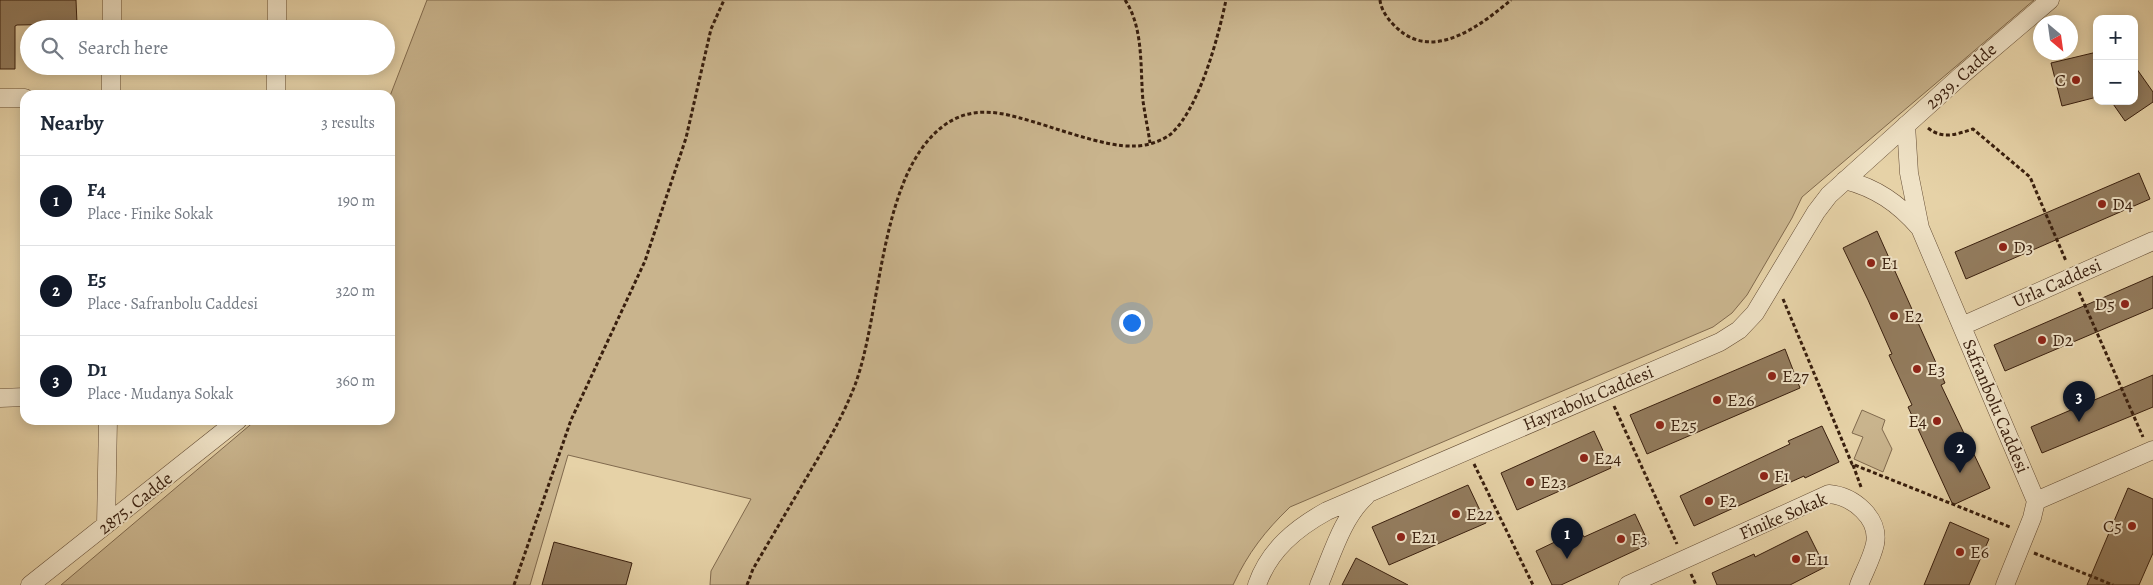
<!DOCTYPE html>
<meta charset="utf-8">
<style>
body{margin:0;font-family:Alegreya,serif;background:#f2f2f3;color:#1f2937}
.controls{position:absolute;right:15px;top:15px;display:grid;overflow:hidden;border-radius:10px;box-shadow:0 2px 12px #0003}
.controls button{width:45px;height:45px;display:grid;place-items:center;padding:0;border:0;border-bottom:1px solid #e0e1e3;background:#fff;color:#1f2937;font:25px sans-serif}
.compass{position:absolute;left:2033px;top:15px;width:45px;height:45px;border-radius:50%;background:#fff;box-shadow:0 2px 12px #0003;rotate:151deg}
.you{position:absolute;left:1131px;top:322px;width:18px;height:18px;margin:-12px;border:4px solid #fff;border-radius:50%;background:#1a73e8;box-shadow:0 0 0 8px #1a73e833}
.badge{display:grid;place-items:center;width:32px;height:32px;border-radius:50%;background:#111827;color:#fff;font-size:16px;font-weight:700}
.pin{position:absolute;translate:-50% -41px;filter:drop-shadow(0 1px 2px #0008)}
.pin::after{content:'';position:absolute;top:26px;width:18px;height:15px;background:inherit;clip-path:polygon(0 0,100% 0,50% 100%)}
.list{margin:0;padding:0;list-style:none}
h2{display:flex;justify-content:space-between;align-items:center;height:65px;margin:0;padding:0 20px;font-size:21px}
h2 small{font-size:16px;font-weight:400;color:#747a83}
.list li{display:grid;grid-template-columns:32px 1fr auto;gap:15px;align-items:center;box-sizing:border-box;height:90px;padding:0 20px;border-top:1px solid #e0e1e3}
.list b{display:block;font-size:19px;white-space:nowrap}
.list p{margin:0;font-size:16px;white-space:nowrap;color:#747a83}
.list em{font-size:16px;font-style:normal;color:#747a83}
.icon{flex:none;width:28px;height:28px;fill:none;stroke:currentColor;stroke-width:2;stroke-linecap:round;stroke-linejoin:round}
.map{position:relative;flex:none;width:2153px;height:585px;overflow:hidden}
.search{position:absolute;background:#fff;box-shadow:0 2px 12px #0003;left:20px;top:20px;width:375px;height:55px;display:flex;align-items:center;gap:12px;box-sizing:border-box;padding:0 18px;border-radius:28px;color:#747a83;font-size:19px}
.panel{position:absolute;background:#fff;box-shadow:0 2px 12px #0003;left:20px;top:90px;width:375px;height:335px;border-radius:15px}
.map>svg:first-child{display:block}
.green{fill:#c9b48d;stroke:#816a4e}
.building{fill:#937c5e;stroke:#391f0e}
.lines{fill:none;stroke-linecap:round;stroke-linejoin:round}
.minor-casing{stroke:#644c34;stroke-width:19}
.path{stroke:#391f0e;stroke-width:3;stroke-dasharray:4 2.5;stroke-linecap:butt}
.minor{stroke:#efe2c6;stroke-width:18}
.poi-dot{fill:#8f2418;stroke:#efe2c6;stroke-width:2}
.labels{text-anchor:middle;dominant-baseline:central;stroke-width:4;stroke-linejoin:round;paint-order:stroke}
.street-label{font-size:18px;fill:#391f0e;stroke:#efe2c6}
.poi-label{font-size:18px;fill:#391f0e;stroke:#efe2c6;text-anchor:start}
</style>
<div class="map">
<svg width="2153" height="585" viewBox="0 0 2153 585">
<rect width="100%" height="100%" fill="#e6d2a7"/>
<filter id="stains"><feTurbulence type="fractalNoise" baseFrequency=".004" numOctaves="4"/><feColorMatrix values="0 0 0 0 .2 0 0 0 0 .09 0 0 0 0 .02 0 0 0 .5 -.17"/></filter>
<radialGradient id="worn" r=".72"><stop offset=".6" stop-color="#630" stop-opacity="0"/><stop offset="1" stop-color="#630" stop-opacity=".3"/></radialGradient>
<path class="green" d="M427,0H2034L1802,197L1792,218L1747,295L1732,313L1713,327L1290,507C1265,531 1248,553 1233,585H710L711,571L751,499L568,455L530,585H61L256,420H390V96Z
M1862,410L1885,420L1882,429L1892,449L1883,472L1854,459L1863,437L1852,433Z"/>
<path class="building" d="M0,0H76L77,24L17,25L15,26V69H0Z
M2097,52V97L2062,106L2051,63Z
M2134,65L2153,92V102L2125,121L2111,101H2134Z
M2139,173L2150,199L1966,279L1955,252Z
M1877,231L1945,383L1941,385L1990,488L1953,505L1908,407L1912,405L1889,355L1892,354L1868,300L1843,248Z
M2153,276V308L2005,371L1994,345Z
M1785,349L1800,388L1647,454L1630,415Z
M2153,375V407L2042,453L2031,427Z
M1822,426L1839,462L1805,478L1804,476L1694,526L1680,496L1790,444L1788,441Z
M1594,431L1611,468L1517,510L1501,473Z
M1468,485L1486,523L1389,565L1372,527Z
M2128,488L2153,499V553L2139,585H2087Z
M1635,514L1649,544L1561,585H1552L1536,551L1580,530L1584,537Z
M1950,522L1989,539L1969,585H1924Z
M1807,531L1825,567L1790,585H1717L1712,573L1754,554L1755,557Z
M554,542L632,563L626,585H542Z
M1356,558L1408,585H1342Z"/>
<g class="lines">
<defs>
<path id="minor" d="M112,29V0
M277,29V0
M111,95V66
M276,95V66
M0,98H25
M1906,125L1909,173L1920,228L2036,501L2032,518L2005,585
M1845,180C1876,188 1898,203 1919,227
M1962,326L2153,241
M0,398L25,397
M2036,501L2153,450
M106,525L108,420
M30,585L238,420
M1257,585C1269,550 1296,528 1327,511L1720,342L1739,330L1755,313L1816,212L1829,195L1963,74L2050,0
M1319,585C1332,555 1342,518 1366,496
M1628,585L1829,494C1853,496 1880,518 1875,544C1872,558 1864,572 1859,585"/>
</defs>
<use href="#minor" class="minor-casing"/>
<path class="path" d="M1125,0C1144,28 1140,69 1143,101C1145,115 1148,129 1150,143
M1380,0C1381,11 1390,22 1398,29C1435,62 1482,24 1511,0
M1928,128C1943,140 1957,134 1973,129L2030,177L2066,261
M2079,292L2143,437
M1783,299L1852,464L2010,527
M1614,406L1677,544
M1474,464L1533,585
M1853,465L1861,487
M2034,553L2113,585
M1691,574L1696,585
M514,585L571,420L645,261L686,138L711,29L724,0
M747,585L753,569C770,540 787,511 804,482C823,450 842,419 855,385C882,312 879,176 942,127C966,108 992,110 1020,118C1051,126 1106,148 1135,146C1147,146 1163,141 1172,133C1200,106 1218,38 1226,0"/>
<use href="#minor" class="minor"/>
</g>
<g class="poi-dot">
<circle cx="2076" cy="80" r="5"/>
<circle cx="2102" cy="204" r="5"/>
<circle cx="2003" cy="247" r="5"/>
<circle cx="1871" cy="263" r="5"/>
<circle cx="2125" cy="304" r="5"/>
<circle cx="1894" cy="316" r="5"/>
<circle cx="2042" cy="340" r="5"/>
<circle cx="1917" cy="369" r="5"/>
<circle cx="1772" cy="376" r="5"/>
<circle cx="1717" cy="400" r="5"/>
<circle cx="1937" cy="421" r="5"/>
<circle cx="1660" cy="425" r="5"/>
<circle cx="1584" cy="458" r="5"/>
<circle cx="1764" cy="476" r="5"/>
<circle cx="1530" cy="482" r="5"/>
<circle cx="1709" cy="501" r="5"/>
<circle cx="1456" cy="514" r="5"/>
<circle cx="2132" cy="526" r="5"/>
<circle cx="1401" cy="537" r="5"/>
<circle cx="1621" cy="539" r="5"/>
<circle cx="1960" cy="552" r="5"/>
<circle cx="1796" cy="559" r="5"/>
</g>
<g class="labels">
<g class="street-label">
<text transform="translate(1961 76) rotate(-42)">2939. Cadde</text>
<text transform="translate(2057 283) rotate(-24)">Urla Caddesi</text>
<text transform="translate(1588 398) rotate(-23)">Hayrabolu Caddesi</text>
<text transform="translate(1996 406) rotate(67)">Safranbolu Caddesi</text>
<text transform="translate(135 503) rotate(-38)">2875. Cadde</text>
<text transform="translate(1783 516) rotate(-23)">Finike Sokak</text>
</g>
<g class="poi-label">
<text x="2066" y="80" text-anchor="end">C</text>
<text x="2112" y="204">D4</text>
<text x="2013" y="247">D3</text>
<text x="1881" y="263">E1</text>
<text x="2115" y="304" text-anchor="end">D5</text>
<text x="1904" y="316">E2</text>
<text x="2052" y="340">D2</text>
<text x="1927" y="369">E3</text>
<text x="1782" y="376">E27</text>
<text x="1727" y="400">E26</text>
<text x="1927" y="421" text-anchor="end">E4</text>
<text x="1670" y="425">E25</text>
<text x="1594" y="458">E24</text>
<text x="1774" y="476">F1</text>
<text x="1540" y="482">E23</text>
<text x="1719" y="501">F2</text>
<text x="1466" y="514">E22</text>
<text x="2122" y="526" text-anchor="end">C5</text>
<text x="1411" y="537">E21</text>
<text x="1631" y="539">F3</text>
<text x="1970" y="552">E6</text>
<text x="1806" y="559">E11</text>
</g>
</g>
<rect width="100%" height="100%" filter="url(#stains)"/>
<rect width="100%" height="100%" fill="url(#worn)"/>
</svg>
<div class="controls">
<button>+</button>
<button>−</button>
</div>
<svg class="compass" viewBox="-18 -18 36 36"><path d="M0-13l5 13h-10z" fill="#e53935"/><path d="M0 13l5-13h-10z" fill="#747a83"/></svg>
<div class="you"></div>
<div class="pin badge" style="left:1567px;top:559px">1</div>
<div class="pin badge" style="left:1960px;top:473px">2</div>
<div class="pin badge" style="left:2079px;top:422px">3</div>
<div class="search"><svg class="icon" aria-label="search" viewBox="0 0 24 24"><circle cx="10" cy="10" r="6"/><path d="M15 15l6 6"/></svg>Search here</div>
<section class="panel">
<h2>Nearby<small>3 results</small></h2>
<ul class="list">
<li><span class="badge">1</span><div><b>F4</b><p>Place · Finike Sokak</p></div><em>190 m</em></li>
<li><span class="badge">2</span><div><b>E5</b><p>Place · Safranbolu Caddesi</p></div><em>320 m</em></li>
<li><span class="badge">3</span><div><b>D1</b><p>Place · Mudanya Sokak</p></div><em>360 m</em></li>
</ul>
</section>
</div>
